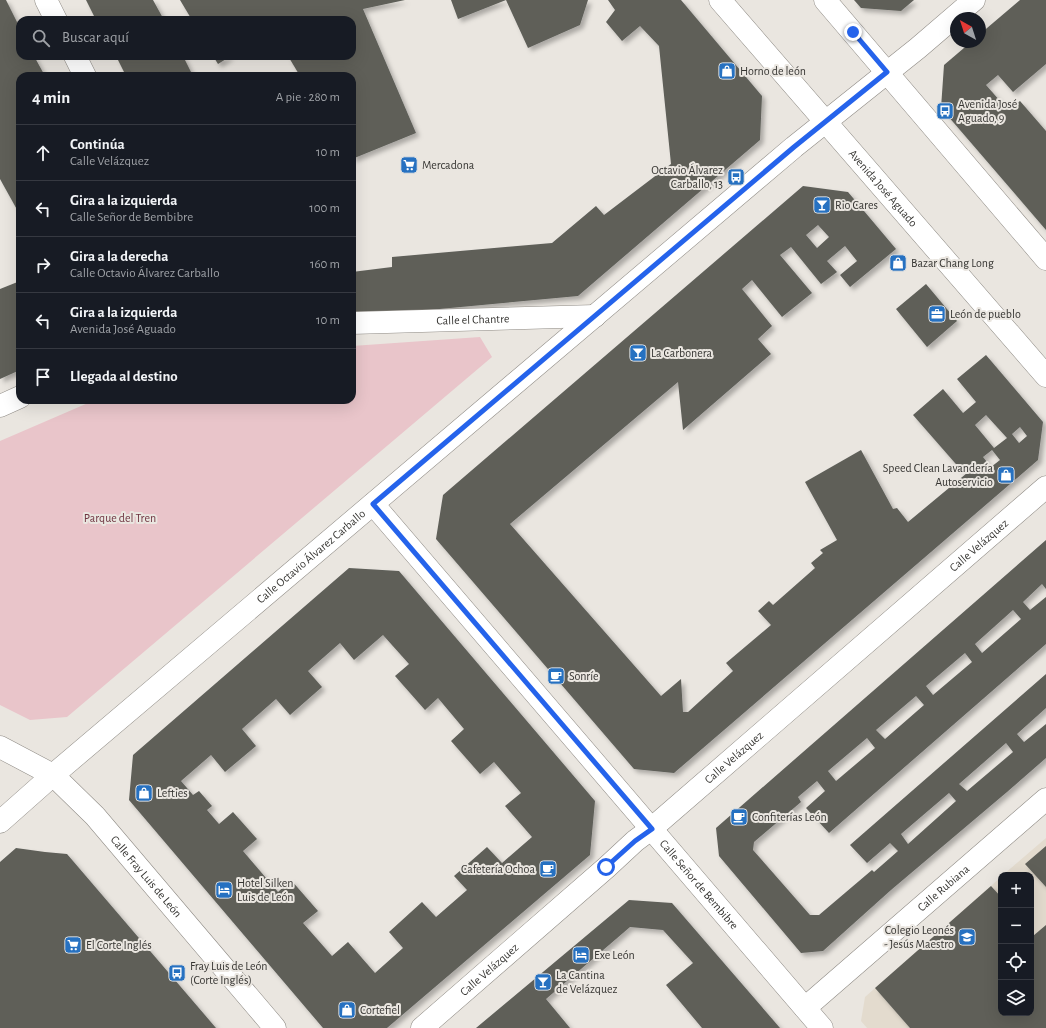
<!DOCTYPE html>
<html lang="es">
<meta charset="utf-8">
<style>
body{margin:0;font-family:"Alegreya Sans",sans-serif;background:#20242c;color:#f1f3f6}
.controls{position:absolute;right:12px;bottom:12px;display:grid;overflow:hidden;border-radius:8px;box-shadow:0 4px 16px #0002}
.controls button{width:36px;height:36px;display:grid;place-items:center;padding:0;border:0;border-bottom:1px solid #363941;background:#171b24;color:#f1f3f6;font:20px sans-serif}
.compass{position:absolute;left:950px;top:12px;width:36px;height:36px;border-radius:50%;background:#171b24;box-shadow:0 4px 16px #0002;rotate:321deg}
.stop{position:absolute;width:12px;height:12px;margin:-9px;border:3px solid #2563eb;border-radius:50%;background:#fff}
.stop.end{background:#2563eb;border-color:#fff;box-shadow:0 1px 4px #0008}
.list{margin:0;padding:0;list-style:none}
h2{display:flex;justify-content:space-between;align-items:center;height:52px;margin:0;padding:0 16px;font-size:17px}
h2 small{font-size:13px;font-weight:400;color:#9ea1a6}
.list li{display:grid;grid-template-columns:26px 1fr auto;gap:12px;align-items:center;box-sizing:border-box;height:56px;padding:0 16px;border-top:1px solid #363941}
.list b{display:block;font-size:15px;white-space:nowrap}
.list p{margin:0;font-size:13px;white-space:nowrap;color:#9ea1a6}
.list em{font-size:13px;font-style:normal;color:#9ea1a6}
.icon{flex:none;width:22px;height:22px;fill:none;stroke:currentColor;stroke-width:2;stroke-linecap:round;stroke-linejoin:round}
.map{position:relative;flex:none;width:1046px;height:1028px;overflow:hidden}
.search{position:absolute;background:#171b24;box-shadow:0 4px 16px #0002;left:16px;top:16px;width:340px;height:44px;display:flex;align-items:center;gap:10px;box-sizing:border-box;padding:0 14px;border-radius:12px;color:#9ea1a6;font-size:15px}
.panel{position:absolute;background:#171b24;box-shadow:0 4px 16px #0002;left:16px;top:72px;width:340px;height:332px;border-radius:12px}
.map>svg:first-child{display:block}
.built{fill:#e3dbce}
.green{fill:#e9c5ca}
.building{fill:#5e5f59;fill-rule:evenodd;filter:url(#shadow)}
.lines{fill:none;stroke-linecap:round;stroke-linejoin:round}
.minor-casing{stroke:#8f8b85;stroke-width:23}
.major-casing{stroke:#8f8b85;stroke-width:23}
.minor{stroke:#fff;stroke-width:22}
.major{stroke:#fff;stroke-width:22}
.route{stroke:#2563eb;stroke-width:5}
.labels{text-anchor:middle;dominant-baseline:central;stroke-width:4;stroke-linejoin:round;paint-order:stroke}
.poi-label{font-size:12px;fill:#363532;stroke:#eae6e0;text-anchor:start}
.street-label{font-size:12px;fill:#363532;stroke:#eae6e0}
.park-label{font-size:12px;fill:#6f3541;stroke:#eae6e0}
</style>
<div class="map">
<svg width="1046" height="1028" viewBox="0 0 1046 1028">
<defs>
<filter id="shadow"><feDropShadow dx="3.5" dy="3.5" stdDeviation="2" flood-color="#0004"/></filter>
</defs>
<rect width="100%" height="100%" fill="#eae6e0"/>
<path class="built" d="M1046,838V1028H867L861,1021L865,997L1001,877V1013H1031V875H1003Z"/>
<path class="green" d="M480,337L492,357L67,717L30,720L0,705V441L95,400H352V346Z"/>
<path class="building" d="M0,0H6L20,28V56H34L45,76H20V215L0,179Z
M86,0H153L164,20H96Z
M180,0H405L363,9L416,133L352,159V76H300L288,56H352V20H192Z
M451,0H588L580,25L528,48L506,0L458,19Z
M608,0H681L762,96L760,140L578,296L397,313L352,315V272L392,267V257L552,243L596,206L604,215L671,164L659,46L640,26L622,41L606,22L615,10Z
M854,0H914L901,11L861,8Z
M1020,0H1046V64L1013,92L998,75L986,85L1008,110L1020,101L1046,131V230L941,108L944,65L971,42H980V34Z
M116,56H183L193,76H126Z
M213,56H231L218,64Z
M803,186L848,192L896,249L850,287L840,275L857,261L845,246L827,261L837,272L821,284L791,247L780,255L812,293L782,317L752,280L742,289L772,326L758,339L771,354L683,430L678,382L510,524L661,696L681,679L683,712H688L733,671L726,663L771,625L758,611L769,601L773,605L815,568L811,563L823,553L820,550L837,540L805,482L861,450L893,509L897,508L908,522L973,468L970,465L962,471L913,415L943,389L963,413L976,402L957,379L986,355L1043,422L1038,460L688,761L674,773L634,769L436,539L443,495ZM818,225L829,237L817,248L806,235ZM986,415L1007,438L994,448L975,425ZM1020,427L1027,436L1019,443L1012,434ZM992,450L1000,460L991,467L983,457Z
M20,281V370L0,379V289Z
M926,284L957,321L927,347L896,309Z
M1046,540V589L1042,584L1023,602L1030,610L1046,597V644L829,833L806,808L825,791L817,781L798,797L801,802L754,842L753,850L810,915H819L872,870L874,872L898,851L890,843L867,863L850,845L1046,674V708L1017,734L1024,742L1046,724V758L1007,792L891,890L823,951L801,953L719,856L716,828ZM1013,610L1021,619L982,653L975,644ZM965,653L972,662L933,695L926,686ZM916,696L924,705L885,739L876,730ZM867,738L875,748L836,781L828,771ZM1006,743L1013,752L967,791L959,784ZM949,793L956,801L908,844L901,834Z
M349,568L399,571L595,801L590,855L387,1028H323L129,800L133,755ZM383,635L409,664L395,676L425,710L438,698L464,729L451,741L480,774L494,762L521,793L505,806L532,837L502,863L487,847L454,876L467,890L436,917L422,902L389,932L403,948L375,973L348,942L332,956L303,923L318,911L291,880L278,892L243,851L257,839L233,812L219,824L207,810L212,806L199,791L193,795L181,781L211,755L225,772L256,746L242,729L276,699L290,715L322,687L308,671L340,643L354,660Z
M1046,846V887L1025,864Z
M16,848L45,852L67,854L216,1028H0V862Z
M991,886L1001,897V1013H1031V933L1033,936L1046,925V1028H910L875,988Z
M629,900L672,903L780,1028H702L666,985L693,963L663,930L630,927L546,999L570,1028H476Z"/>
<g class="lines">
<defs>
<g id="minor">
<path d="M46,0L56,20"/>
<path d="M75,56L85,76"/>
<path id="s1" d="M352,323L595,316"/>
<path d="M0,406L20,397"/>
<path id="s2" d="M373,504L822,1028"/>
<path id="s3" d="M0,747L53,775L95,816L275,1028"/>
<path id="s4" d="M0,822L53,775L794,147L918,48L974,0"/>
<path id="s5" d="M805,1008L1046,799"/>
<path id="s6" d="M422,1028L607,867L635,841L651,829L1046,487"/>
</g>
<g id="major">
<path id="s7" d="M720,0L1046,376"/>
<path d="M825,0L1046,259"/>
</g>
</defs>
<use href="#minor" class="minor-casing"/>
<use href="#major" class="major-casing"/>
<use href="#minor" class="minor"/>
<use href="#major" class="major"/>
</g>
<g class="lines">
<path class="route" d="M606,867L635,841L652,829L373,504L794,147L887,72L853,32"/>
</g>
<defs>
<symbol id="shop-square" viewBox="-11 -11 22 22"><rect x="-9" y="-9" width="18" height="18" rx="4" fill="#2671c1" stroke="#eae6e0"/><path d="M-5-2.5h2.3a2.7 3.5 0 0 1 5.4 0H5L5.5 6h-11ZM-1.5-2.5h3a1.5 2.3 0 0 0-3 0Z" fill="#fff"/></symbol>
<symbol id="bus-square" viewBox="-11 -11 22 22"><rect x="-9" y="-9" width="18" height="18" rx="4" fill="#2671c1" stroke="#eae6e0"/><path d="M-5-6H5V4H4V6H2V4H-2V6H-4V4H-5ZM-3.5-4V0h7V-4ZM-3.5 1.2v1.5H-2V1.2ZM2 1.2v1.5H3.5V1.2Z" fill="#fff"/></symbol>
<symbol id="supermarket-square" viewBox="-11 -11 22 22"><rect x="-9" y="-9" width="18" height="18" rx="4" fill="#2671c1" stroke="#eae6e0"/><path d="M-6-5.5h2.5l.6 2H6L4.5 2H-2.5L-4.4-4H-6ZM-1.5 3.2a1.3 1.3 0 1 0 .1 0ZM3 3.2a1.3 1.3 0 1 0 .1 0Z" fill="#fff"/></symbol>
<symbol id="bar-square" viewBox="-11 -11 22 22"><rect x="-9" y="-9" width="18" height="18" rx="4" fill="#2671c1" stroke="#eae6e0"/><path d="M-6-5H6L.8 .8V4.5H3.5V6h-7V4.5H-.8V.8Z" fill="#fff"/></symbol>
<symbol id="office-square" viewBox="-11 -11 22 22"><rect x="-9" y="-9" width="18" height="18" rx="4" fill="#2671c1" stroke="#eae6e0"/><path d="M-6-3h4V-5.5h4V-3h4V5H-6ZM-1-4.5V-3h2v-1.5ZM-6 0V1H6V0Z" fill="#fff"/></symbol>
<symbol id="cafe-square" viewBox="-11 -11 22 22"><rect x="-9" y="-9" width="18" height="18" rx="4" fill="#2671c1" stroke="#eae6e0"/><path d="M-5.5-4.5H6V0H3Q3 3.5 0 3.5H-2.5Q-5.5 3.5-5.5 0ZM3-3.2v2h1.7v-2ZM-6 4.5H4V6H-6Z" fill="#fff"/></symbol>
<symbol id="hotel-square" viewBox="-11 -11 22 22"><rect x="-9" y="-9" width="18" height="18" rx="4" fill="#2671c1" stroke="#eae6e0"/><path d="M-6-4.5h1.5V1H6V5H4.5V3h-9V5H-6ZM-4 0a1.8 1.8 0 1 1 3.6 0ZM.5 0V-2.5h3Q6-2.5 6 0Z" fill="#fff"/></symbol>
<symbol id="school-square" viewBox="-11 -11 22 22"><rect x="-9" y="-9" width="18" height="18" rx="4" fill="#2671c1" stroke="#eae6e0"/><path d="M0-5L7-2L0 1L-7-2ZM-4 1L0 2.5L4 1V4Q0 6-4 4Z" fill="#fff"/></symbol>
</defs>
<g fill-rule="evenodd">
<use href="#shop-square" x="717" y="61" width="20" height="20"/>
<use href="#bus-square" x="935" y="101" width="20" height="20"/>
<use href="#supermarket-square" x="399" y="155" width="20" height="20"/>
<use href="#bus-square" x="726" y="167" width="20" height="20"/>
<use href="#bar-square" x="812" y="195" width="20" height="20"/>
<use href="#shop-square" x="888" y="253" width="20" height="20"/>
<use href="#office-square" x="927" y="304" width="20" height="20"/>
<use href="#bar-square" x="628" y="343" width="20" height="20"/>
<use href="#shop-square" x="996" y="465" width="20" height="20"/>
<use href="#cafe-square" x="546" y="666" width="20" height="20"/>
<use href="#shop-square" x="134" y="783" width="20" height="20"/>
<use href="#cafe-square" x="729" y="807" width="20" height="20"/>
<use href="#cafe-square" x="538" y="859" width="20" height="20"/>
<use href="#hotel-square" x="214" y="880" width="20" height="20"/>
<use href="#school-square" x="957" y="927" width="20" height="20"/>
<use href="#supermarket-square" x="63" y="935" width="20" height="20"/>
<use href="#hotel-square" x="571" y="945" width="20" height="20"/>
<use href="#bus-square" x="167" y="963" width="20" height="20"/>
<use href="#bar-square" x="533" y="972" width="20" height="20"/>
<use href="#shop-square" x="337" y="1000" width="20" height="20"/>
</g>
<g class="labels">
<g class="poi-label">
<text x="740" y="71">Horno de león</text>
<text x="958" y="104">Avenida José<tspan x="958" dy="14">Aguado, 9</tspan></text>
<text x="422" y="165">Mercadona</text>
<text x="723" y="170" text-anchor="end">Octavio Álvarez<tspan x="723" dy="14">Carballo, 13</tspan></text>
<text x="835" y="205">Rio Cares</text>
<text x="911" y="263">Bazar Chang Long</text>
<text x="950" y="314">León de pueblo</text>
<text x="651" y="353">La Carbonera</text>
<text x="993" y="468" text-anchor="end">Speed Clean Lavandería<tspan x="993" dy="14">Autoservicio</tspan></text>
<text x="569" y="676">Sonríe</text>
<text x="157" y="793">Lefties</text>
<text x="752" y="817">Confiterías León</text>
<text x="535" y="869" text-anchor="end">Cafetería Ochoa</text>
<text x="237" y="883">Hotel Silken<tspan x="237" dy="14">Luis de León</tspan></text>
<text x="954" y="930" text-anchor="end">Colegio Leonés<tspan x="954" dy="14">- Jesús Maestro</tspan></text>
<text x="86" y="945">El Corte Inglés</text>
<text x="594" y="955">Exe León</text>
<text x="190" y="966">Fray Luis de León<tspan x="190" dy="14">(Corte Inglés)</tspan></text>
<text x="556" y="975">La Cantina<tspan x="556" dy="14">de Velázquez</tspan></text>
<text x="360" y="1010">Cortefiel</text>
</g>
<g class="street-label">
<text stroke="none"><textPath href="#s7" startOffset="249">Avenida José Aguado</textPath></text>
<text stroke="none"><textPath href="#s1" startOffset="121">Calle el Chantre</textPath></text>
<text stroke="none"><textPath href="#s6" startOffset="737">Calle Velázquez</textPath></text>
<text stroke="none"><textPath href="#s4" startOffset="409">Calle Octavio Álvarez Carballo</textPath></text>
<text stroke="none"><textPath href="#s6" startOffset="413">Calle Velázquez</textPath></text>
<text stroke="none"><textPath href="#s3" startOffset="198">Calle Fray Luis de León</textPath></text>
<text stroke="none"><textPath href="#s2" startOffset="501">Calle Señor de Bembibre</textPath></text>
<text stroke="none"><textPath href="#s5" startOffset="183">Calle Rubiana</textPath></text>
<text stroke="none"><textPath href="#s6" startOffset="89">Calle Velázquez</textPath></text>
</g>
<g class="park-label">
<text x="120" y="518">Parque del Tren</text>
</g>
</g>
</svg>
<div class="controls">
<button>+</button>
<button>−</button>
<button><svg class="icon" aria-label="locate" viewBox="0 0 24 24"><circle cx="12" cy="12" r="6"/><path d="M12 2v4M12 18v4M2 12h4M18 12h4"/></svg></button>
<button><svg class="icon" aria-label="layers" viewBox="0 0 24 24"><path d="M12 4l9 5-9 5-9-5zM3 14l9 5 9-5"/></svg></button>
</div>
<svg class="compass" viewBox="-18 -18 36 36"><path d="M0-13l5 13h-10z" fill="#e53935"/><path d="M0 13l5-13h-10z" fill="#9ea1a6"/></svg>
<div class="stop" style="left:606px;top:867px"></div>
<div class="stop end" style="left:853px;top:32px"></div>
<div class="search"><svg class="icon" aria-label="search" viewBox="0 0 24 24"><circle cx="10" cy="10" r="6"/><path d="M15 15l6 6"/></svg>Buscar aquí</div>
<section class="panel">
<h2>4 min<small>A pie · 280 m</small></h2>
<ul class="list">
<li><svg class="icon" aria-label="ahead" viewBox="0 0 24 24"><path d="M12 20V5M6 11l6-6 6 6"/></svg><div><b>Continúa</b><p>Calle Velázquez</p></div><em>10 m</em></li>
<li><svg class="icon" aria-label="left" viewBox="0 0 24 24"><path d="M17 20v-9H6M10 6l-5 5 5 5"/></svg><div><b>Gira a la izquierda</b><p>Calle Señor de Bembibre</p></div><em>100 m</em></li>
<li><svg class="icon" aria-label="right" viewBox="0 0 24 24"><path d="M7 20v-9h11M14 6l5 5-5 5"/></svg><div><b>Gira a la derecha</b><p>Calle Octavio Álvarez Carballo</p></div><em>160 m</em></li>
<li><svg class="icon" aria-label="left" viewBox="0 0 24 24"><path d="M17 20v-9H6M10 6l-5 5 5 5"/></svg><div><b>Gira a la izquierda</b><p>Avenida José Aguado</p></div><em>10 m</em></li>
<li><svg class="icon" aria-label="arrive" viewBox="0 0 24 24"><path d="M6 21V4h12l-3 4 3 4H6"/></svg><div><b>Llegada al destino</b></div></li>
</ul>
</section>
</div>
